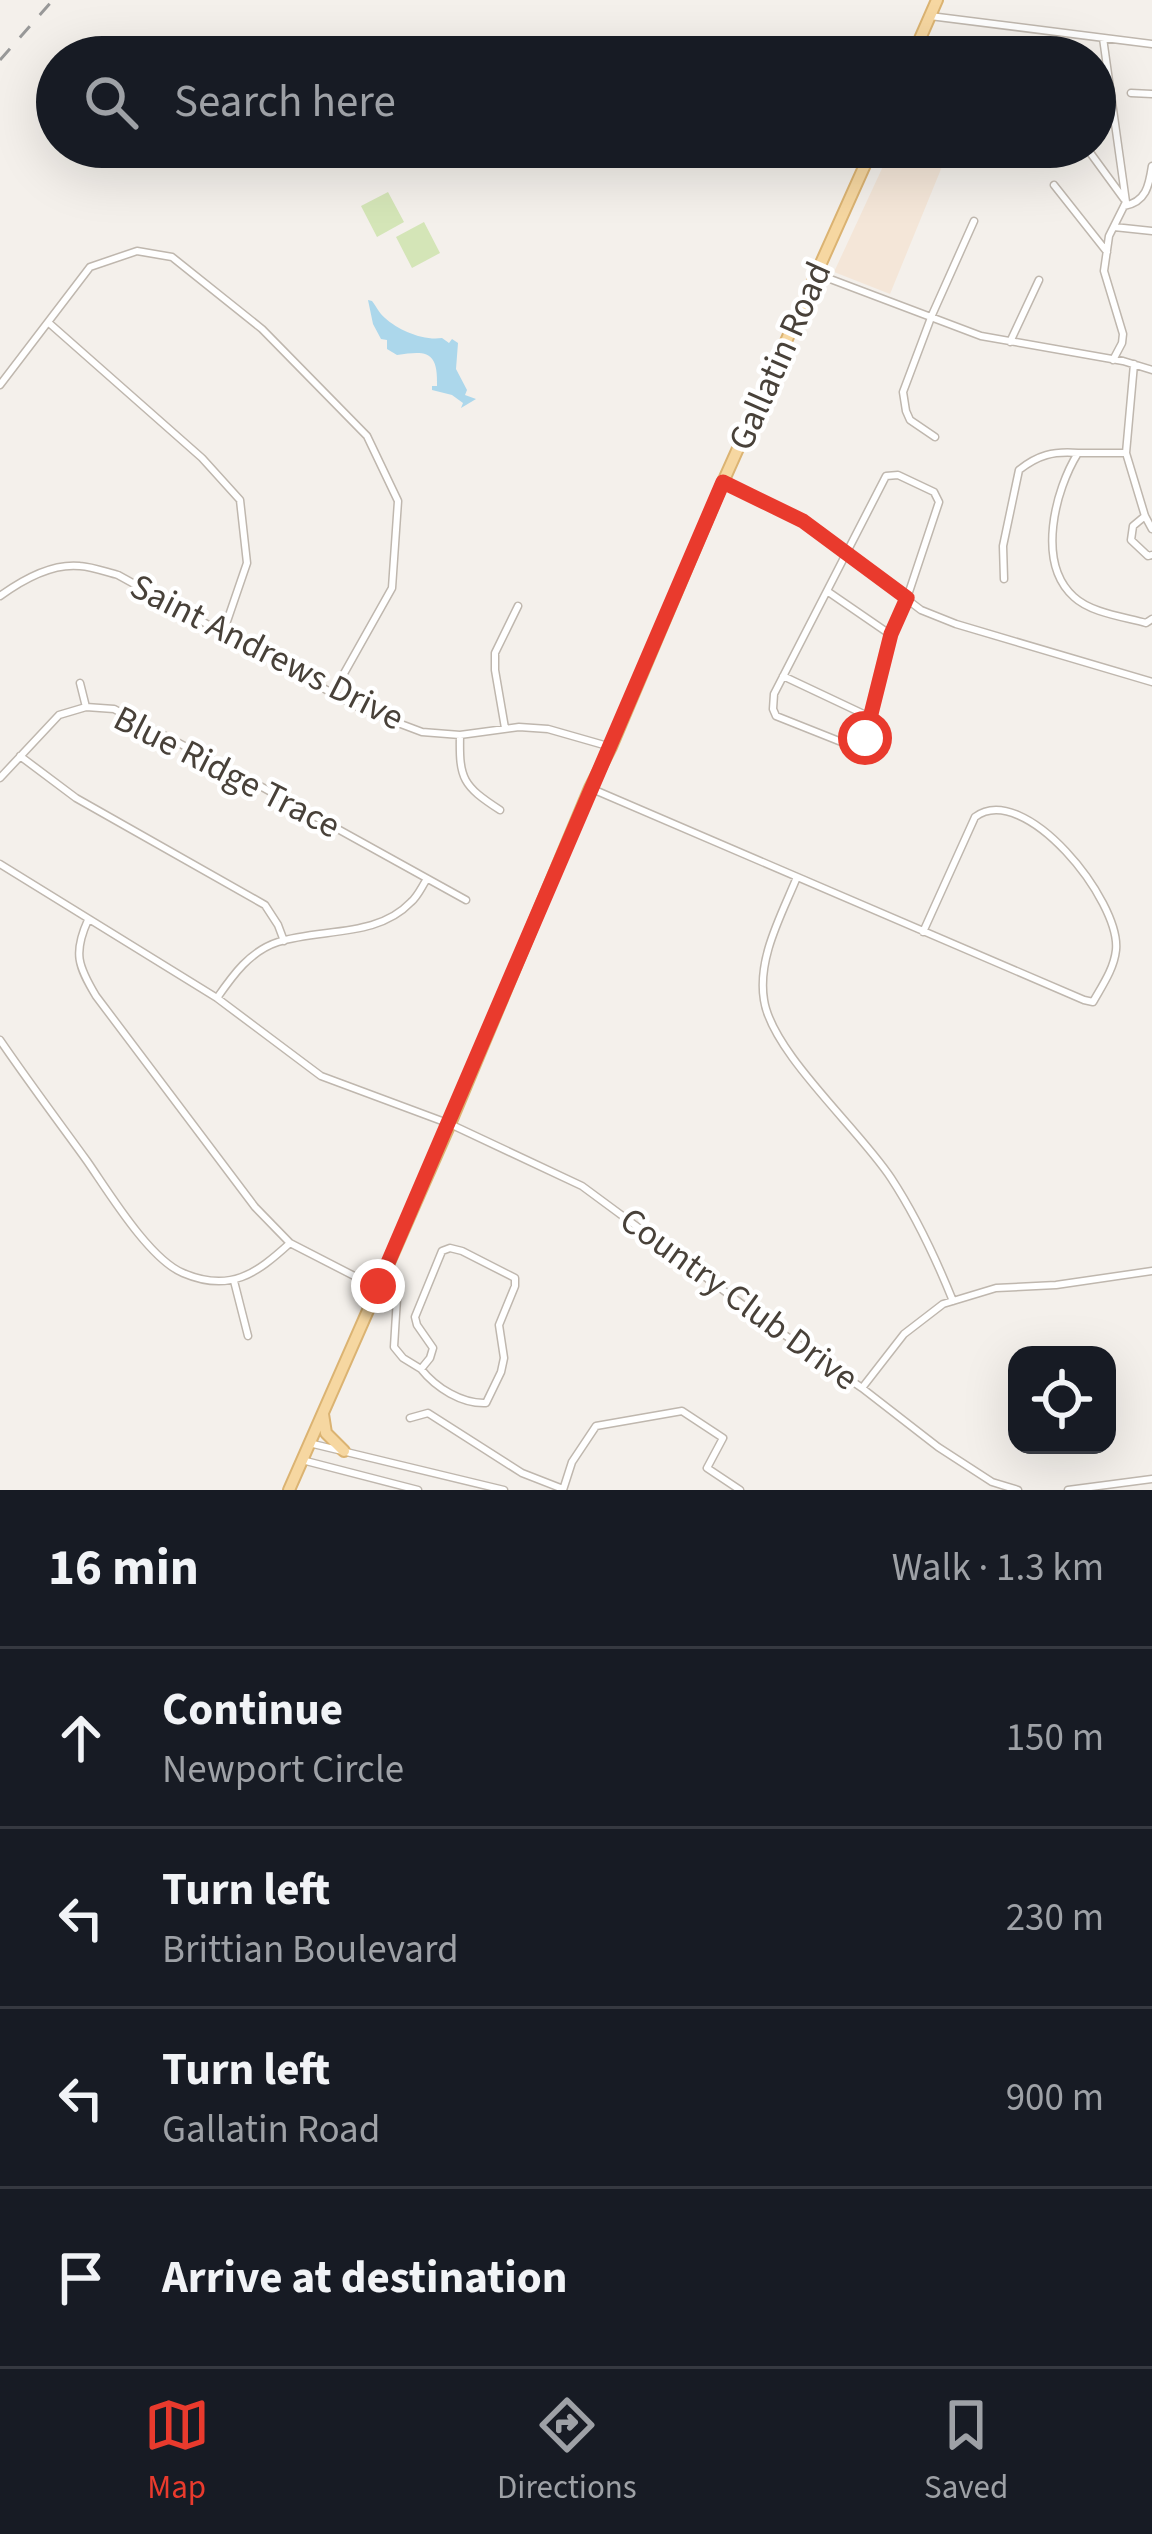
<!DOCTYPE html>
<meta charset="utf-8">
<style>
body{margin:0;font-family:"Source Sans 3",sans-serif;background:#242831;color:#f1f3f6}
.controls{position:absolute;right:36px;bottom:36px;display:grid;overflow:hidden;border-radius:24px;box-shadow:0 12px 48px #0002}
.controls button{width:108px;height:108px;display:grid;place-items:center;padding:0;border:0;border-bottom:3px solid #363941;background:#171b24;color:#f1f3f6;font:60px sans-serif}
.stop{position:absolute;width:36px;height:36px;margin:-27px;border:9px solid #e93a2d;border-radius:50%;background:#fff}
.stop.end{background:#e93a2d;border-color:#fff;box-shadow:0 3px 12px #0008}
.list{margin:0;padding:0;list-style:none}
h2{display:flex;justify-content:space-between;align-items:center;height:156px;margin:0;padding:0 48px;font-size:51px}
h2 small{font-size:39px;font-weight:400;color:#9ea1a6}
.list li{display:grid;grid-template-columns:78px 1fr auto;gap:36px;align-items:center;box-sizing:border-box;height:180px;padding:0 48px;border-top:3px solid #363941}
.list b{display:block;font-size:45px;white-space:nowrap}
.list p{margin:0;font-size:39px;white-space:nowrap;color:#9ea1a6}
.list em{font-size:39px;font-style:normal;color:#9ea1a6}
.icon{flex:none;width:66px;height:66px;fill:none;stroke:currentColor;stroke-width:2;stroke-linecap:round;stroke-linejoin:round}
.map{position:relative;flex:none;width:1152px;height:1490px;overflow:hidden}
.search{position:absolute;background:#171b24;box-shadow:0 12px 48px #0002;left:36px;right:36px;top:36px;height:132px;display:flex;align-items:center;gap:30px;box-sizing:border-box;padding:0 42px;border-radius:66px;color:#9ea1a6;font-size:45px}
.sheet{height:876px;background:#171b24}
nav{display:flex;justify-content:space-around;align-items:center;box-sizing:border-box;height:168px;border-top:3px solid #363941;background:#171b24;font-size:33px;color:#9ea1a6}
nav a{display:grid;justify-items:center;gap:6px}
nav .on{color:#e93a2d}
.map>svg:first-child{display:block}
.commercial{fill:#f4e6d8}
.green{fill:#d4e5b7}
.water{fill:#acd7eb}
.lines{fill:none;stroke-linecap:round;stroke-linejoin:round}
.minor-casing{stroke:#bfb7ae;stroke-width:9}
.primary-casing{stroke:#dbb372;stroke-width:14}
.minor{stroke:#fff;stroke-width:6}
.primary{stroke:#f6d7a1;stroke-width:10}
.rail{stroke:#989898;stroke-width:3;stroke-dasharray:15 15;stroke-linecap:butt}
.route{stroke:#e93a2d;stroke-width:15}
.labels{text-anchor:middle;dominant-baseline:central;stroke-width:9;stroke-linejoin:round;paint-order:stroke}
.street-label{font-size:36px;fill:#484139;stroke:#fff}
</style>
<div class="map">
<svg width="1152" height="1490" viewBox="0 0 1152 1490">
<rect width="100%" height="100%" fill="#f4f0eb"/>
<path class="commercial" d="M944,37L1019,44L1016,57H934Z
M892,147H950L890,294L834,272Z"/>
<path class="green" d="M388,192L404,222L377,237L361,206Z
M424,222L440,253L412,268L396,237Z"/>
<path class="water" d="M368,300L372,301C376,306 379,313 385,318C398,330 423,341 442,338L449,343L452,339L458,343L456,369L467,390L465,395L476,399L461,408L463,403L452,395L432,390V386H437C438,352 428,350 397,355L387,349V340L381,339L373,324Z"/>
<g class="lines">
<defs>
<path id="minor" d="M930,16L1152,44
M1103,38L1126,202L1109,236L1104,271L1123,334L1122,343L1113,360
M1131,93L1152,94
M1086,147L1124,199
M1054,185L1107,252
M1124,206C1146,202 1149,186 1152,166
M1114,227L1152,231
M817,274L981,336L1123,361L1152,370
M49,323L202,458L240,500L247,563L223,633
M1010,342L1039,280
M1134,364L1126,453L1145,516L1152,529
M0,385L90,267L137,251L172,257L262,329L367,436L398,501L392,588L333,693
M935,437L910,420L906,411L903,392L932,315L974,221
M1126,453H1078C1055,490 1036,563 1074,597C1091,613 1125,617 1146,623L1152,619
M898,475L934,492L939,502L907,598L891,631L868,731L860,744L854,747L776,716L773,709L774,694L886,476Z
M723,482L804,521L921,610L956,624L1152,682
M1145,516L1133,526L1131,540L1148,556L1152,555
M1004,579L1003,546L1019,470C1038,455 1053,451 1078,453
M827,591L891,635
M0,596C22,580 52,563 80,566C93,567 106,572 118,575L361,709L422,732L460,735L519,727L548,729L611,747
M783,676L872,718
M80,683L86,707
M505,728L495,670V653L518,606
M460,736C459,779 463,786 500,810
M20,756L76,798L265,905L278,925L284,941
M0,778L59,715L86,707L114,709L251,781L466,900
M590,788L1084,1000L1093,1002C1102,986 1114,969 1116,950C1121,901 1024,780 975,817L923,932
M0,864L217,998L321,1076L450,1124L582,1186L773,1327L862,1388L938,1447L992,1482L1018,1490
M797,877C782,914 757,958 764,1000C772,1053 859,1129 891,1178C916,1216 936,1259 953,1301
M88,920C73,953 78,966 96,996L255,1207L290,1243L397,1298L394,1347L403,1358L421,1369L430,1358L433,1348L417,1325L415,1317L442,1251L450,1248L462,1251L515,1278V1286L499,1325L504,1358L501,1372L486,1403C462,1404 436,1388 421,1369
M217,998C233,975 250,951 278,942C321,928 377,938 411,902C418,896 422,886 427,879
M0,1040C28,1081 58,1121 87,1161C108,1191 149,1259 183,1273C230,1293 256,1274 290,1243
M234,1281L248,1336
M862,1388L904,1334L943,1304L996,1288L1056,1285L1152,1271
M410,1418L428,1413L522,1473L563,1489
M309,1443L504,1490
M302,1460L418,1490
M563,1490L572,1462L596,1426L682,1411L723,1438L707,1468L740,1490
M1068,1490L1152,1479"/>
<path id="primary" d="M912,57L937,0
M323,1414L326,1433L344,1451
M289,1490L450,1124L590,788L611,747L723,482L873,147"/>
</defs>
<use href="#minor" class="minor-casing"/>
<use href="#primary" class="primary-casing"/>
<use href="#minor" class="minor"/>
<use href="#primary" class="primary"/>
<path class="rail" d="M0,60L53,0"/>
</g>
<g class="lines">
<path class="route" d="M378,1286L723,482L803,521L907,598L891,634L865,738"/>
</g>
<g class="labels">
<g class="street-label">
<text transform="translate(780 356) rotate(-66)">Gallatin Road</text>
<text transform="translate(267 652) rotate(27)">Saint Andrews Drive</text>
<text transform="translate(227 772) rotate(27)">Blue Ridge Trace</text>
<text transform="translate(739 1299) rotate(36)">Country Club Drive</text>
</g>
</g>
</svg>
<div class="controls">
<button><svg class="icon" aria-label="locate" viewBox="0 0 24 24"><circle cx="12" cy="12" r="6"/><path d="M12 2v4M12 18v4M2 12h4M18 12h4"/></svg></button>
</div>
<div class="stop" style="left:865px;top:738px"></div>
<div class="stop end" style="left:378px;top:1286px"></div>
<div class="search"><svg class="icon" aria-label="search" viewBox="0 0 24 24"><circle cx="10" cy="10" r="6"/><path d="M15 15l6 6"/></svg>Search here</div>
</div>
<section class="sheet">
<h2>16 min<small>Walk · 1.3 km</small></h2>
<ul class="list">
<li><svg class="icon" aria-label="ahead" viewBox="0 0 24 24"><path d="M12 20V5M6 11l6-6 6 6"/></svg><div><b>Continue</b><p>Newport Circle</p></div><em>150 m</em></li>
<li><svg class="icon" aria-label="left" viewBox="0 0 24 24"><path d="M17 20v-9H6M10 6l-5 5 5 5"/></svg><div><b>Turn left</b><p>Brittian Boulevard</p></div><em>230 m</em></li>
<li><svg class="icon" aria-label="left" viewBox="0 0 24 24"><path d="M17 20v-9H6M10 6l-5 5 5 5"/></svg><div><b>Turn left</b><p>Gallatin Road</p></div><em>900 m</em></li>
<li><svg class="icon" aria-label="arrive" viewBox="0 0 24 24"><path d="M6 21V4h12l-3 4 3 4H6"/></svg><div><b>Arrive at destination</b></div></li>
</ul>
</section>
<nav>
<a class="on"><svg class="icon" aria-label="map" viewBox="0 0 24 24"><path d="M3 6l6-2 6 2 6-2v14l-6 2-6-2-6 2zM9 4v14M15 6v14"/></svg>Map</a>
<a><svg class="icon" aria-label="directions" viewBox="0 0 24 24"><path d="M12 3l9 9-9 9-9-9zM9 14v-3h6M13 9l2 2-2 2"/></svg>Directions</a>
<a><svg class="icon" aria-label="saved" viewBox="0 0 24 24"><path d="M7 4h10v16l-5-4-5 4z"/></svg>Saved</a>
</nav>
